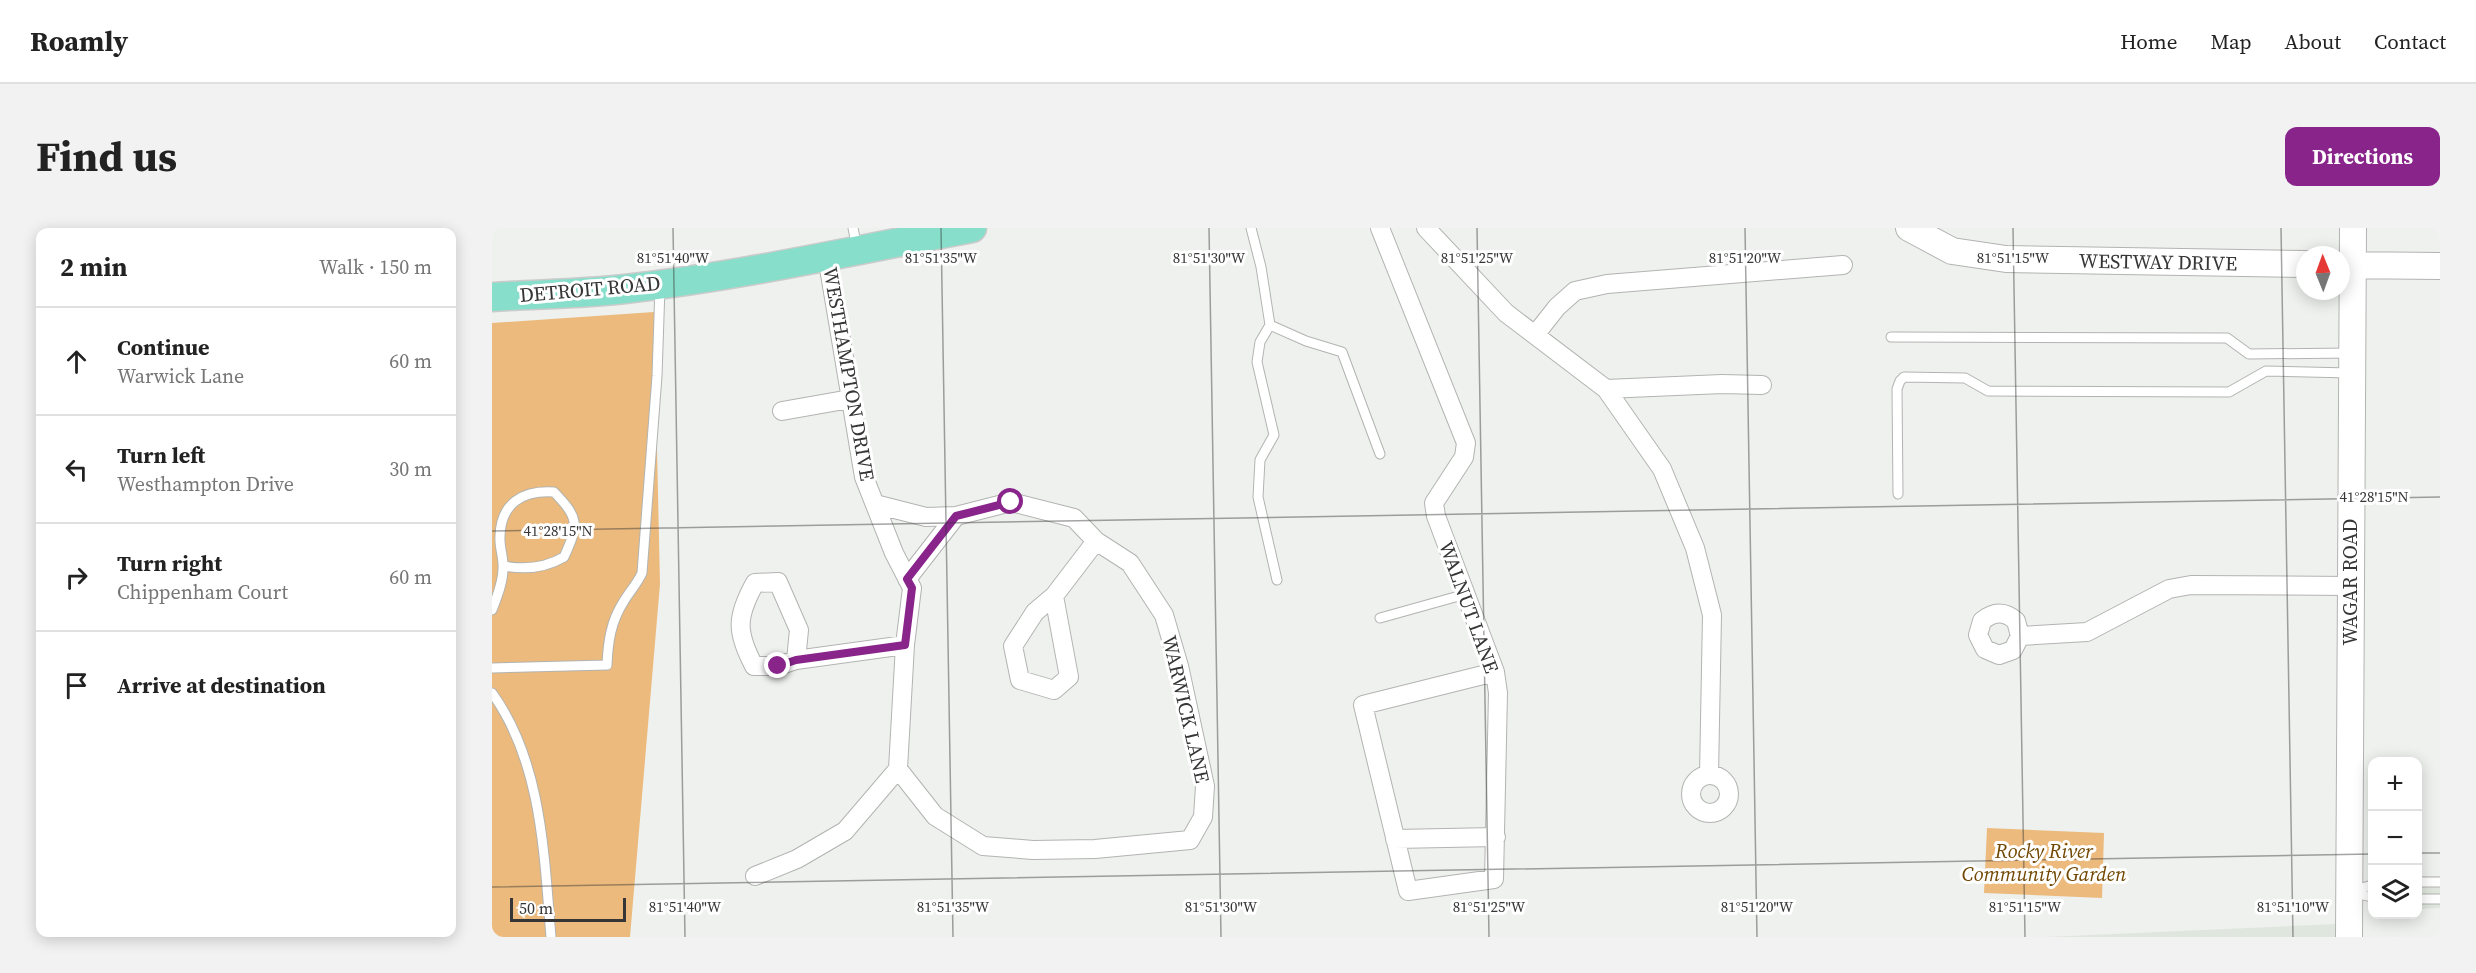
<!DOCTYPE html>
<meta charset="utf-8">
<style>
body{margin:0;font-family:"Source Serif 4",serif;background:#f2f2f2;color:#222}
.controls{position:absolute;right:18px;bottom:18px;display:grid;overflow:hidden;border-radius:12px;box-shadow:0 3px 15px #0003}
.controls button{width:54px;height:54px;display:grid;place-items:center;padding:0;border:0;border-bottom:2px solid #e0e0e0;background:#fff;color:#222;font:30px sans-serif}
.compass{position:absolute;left:1804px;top:18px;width:54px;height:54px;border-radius:50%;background:#fff;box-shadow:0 3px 15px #0003;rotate:359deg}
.scale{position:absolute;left:18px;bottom:15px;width:116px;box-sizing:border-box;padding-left:6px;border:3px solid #353635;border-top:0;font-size:16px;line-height:21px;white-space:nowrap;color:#353635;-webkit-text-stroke:4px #fff;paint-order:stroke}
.stop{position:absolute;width:18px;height:18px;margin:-14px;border:4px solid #89248b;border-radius:50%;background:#fff}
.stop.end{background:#89248b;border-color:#fff;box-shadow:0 2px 6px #0008}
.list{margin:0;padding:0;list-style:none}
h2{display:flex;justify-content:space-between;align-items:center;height:78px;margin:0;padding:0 24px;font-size:26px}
h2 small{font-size:20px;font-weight:400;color:#767676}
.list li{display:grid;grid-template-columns:39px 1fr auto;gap:18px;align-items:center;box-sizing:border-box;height:108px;padding:0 24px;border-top:2px solid #e0e0e0}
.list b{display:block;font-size:22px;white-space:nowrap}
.list p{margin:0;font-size:20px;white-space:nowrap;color:#767676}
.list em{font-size:20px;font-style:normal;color:#767676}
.icon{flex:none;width:33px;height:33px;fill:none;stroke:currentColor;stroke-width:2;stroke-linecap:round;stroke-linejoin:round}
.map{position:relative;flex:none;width:1948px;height:709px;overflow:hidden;border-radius:12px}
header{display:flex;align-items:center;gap:36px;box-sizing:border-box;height:84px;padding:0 30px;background:#fff;border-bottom:2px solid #e0e0e0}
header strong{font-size:28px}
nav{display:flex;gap:33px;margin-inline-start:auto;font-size:21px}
.intro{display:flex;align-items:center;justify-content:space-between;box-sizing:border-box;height:144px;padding:0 36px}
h1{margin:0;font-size:42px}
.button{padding:15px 27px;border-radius:12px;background:#89248b;color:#fff;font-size:21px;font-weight:700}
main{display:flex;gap:36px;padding:0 36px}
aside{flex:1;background:#fff;border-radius:12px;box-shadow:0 3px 15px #0003}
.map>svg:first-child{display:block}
.built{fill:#dfe6dd}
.green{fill:#ecba7d}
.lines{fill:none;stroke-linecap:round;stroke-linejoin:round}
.lane-casing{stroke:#b2b4b1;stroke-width:11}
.street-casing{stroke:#b2b4b1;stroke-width:20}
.secondary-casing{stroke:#b2b4b1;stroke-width:28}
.primary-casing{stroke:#cacbca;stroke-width:31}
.lane{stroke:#fff;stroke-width:9}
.street{stroke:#fff;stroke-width:18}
.secondary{stroke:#fff;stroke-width:26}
.primary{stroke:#87decb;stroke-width:28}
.route{stroke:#89248b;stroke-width:8}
.ticks{fill:none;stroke:#353635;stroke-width:1.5;stroke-opacity:0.45}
.labels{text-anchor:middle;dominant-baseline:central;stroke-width:6;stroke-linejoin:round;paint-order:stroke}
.street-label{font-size:20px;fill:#353635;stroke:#fff}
.park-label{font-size:20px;font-style:italic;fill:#714700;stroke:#fff}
.ticks-label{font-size:15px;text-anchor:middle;fill:#353635;stroke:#fff;stroke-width:6;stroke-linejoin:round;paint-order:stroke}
</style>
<header>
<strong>Roamly</strong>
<nav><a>Home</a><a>Map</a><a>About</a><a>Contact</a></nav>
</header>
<div class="intro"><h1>Find us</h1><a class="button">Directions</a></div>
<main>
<aside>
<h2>2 min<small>Walk · 150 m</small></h2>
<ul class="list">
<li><svg class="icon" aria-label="ahead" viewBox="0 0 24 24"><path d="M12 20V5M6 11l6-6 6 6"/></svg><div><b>Continue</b><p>Warwick Lane</p></div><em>60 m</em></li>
<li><svg class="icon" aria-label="left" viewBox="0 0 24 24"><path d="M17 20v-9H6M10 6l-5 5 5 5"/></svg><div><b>Turn left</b><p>Westhampton Drive</p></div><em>30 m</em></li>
<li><svg class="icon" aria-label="right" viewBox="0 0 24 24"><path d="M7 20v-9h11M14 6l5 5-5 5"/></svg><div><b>Turn right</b><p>Chippenham Court</p></div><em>60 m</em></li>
<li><svg class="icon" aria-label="arrive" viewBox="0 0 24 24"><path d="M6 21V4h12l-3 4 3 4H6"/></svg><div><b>Arrive at destination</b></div></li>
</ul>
</aside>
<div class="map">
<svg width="1948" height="709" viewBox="0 0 1948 709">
<rect width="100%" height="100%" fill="#eef1ee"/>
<path class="built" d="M1926,648H1948V680L1926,681Z
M1846,696V709H1555Z"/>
<path class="green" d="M162,84L168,356L138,709H0V95Z
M1495,600L1612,605L1610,670L1492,665Z"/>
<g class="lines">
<defs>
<path id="lane" d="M361,0L365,20
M759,0L769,39L778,97L768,114L765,134L782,207L768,232L766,269L785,352
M778,97L814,113L850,124L888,226
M1399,109L1735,110L1757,126L1858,125
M1406,266L1405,161L1408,153L1412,149L1473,150L1496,163L1737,164L1774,143L1858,145
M0,382C5,369 11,354 11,341C12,330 7,319 8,308C9,275 31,262 62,264C87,290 87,296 72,329C53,340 33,342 12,338
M888,390L974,366
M0,440L115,437C116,413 119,393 132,373C138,363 145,356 150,345L165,148L168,59
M0,465C50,534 52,627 59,709
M1926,654H1948
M1860,663L1880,657
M1859,664L1880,669
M1926,671H1948"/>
<path id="street" d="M888,0L974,215L972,229L942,275L944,288L1003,444L1006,465L1002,651L916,663L871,477L1003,444
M934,0L1014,85L1114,161L1170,241L1203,320L1220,387L1217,547
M1043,107L1065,79L1083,63L1115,56L1351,37
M1114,161L1230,156L1270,157
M290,183L358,171
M383,276L434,289L464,288
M562,368L543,384L521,418L528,452L562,462L577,449L562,368L604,313
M1528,408L1524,393C1513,383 1502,383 1490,393L1486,407L1493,421L1507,427L1521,422L1528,408L1595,404L1677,361L1699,357L1858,358
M304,432L286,438H262C244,404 244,389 263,355L286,354L307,402L304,432L413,417
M406,541L443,588L491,618L541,622L603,621L698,612L711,589L713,558L687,438L672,387L638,335L604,313L582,290L519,274L464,288L415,351
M1199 566a19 19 0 1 1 38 0a19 19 0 1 1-38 0Z
M903,611L1004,609
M263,648L305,631L353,603L406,541L413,417L420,360L402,325L372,249L335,28"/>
<path id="secondary" d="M1417,0L1460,23L1514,31L1813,36
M1849,37L1948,38
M1857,709L1861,0"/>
<path id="primary" d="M0,69C44,66 89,66 133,61C249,48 365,22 480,0"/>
</defs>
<use href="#lane" class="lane-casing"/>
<use href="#street" class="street-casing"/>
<use href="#secondary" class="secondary-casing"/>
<use href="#primary" class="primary-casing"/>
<use href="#lane" class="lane"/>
<use href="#street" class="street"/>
<use href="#secondary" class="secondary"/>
<use href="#primary" class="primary"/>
</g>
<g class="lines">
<path class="route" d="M286,438L304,432L413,417L420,360L415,351L464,288L519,274"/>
</g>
<path class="ticks" d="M181,0L193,709M449,0L461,709M717,0L729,709M985,0L997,709M1253,0L1265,709M1521,0L1533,709M1789,0L1801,709M0,303L1948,269M1926,625H1948M0,659L1880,626"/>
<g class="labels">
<g class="street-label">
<text transform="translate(1666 34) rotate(1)">WESTWAY DRIVE</text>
<text transform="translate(98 61) rotate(-5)">DETROIT ROAD</text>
<text transform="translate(357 146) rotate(80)">WESTHAMPTON DRIVE</text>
<text transform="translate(1858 354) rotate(-90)">WAGAR ROAD</text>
<text transform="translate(977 379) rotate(70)">WALNUT LANE</text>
<text transform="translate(694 481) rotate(77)">WARWICK LANE</text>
</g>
<g class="park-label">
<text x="1552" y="623">Rocky River<tspan x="1552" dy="23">Community Garden</tspan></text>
</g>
</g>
<g class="ticks-label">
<text x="181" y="35">81°51'40"W</text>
<text x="449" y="35">81°51'35"W</text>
<text x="717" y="35">81°51'30"W</text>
<text x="985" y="35">81°51'25"W</text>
<text x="1253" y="35">81°51'20"W</text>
<text x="1521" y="35">81°51'15"W</text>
<text x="1882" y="274">41°28'15"N</text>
<text x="66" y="308">41°28'15"N</text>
<text x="193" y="684">81°51'40"W</text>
<text x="461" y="684">81°51'35"W</text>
<text x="729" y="684">81°51'30"W</text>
<text x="997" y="684">81°51'25"W</text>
<text x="1265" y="684">81°51'20"W</text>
<text x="1533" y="684">81°51'15"W</text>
<text x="1801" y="684">81°51'10"W</text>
</g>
</svg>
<div class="controls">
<button>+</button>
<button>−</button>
<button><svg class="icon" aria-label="layers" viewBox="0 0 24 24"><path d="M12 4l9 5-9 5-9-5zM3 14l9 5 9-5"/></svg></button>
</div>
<svg class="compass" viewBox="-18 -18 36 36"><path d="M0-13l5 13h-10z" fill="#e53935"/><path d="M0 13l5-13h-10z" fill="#767676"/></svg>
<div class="scale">50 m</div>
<div class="stop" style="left:519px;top:274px"></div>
<div class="stop end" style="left:286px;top:438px"></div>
</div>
</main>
